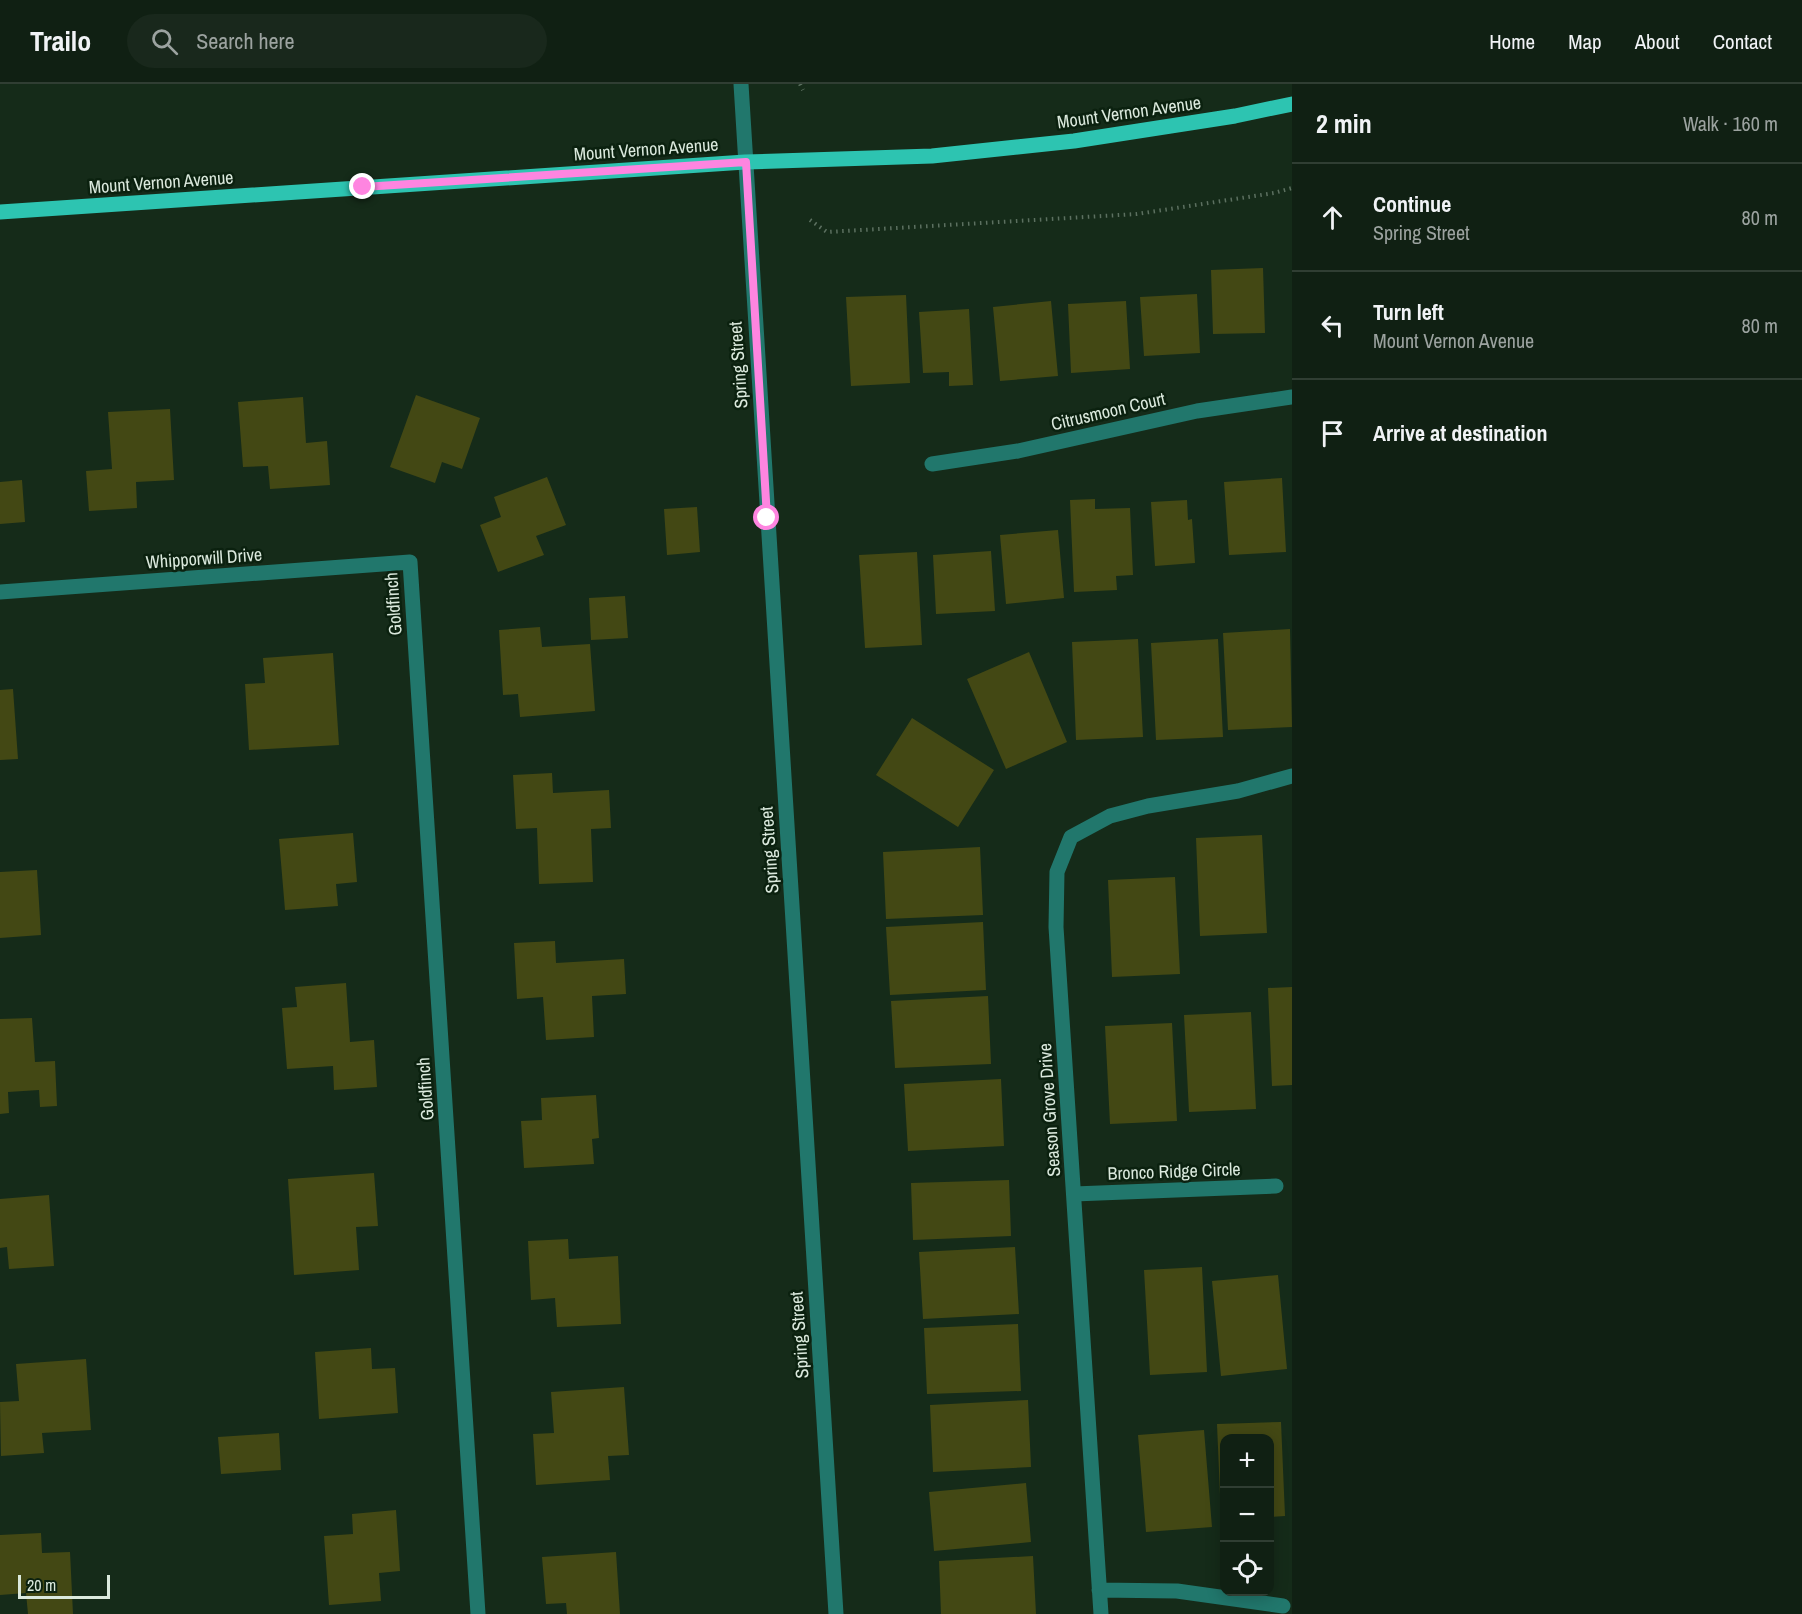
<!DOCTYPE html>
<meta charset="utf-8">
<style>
body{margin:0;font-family:"Archivo Narrow",sans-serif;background:#19281c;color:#f1f3f6}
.controls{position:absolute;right:18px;bottom:18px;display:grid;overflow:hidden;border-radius:12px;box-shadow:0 3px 15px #0003}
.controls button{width:54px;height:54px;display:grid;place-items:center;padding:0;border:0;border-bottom:2px solid #303e33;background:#102013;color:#f1f3f6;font:30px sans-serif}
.scale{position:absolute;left:18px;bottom:15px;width:92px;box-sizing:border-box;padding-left:6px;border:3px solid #dbe9dd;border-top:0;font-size:16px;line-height:21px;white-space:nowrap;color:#dbe9dd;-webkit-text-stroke:4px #0b210f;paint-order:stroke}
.stop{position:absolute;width:18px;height:18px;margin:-14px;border:4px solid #fe85e0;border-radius:50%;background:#fff}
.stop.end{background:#fe85e0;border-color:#fff;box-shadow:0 2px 6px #0008}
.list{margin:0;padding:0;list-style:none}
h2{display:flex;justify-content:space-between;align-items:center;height:78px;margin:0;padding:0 24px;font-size:26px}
h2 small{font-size:20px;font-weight:400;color:#9ca3a0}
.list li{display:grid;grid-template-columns:39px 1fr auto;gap:18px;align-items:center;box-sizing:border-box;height:108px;padding:0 24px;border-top:2px solid #303e33}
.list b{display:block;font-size:22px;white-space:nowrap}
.list p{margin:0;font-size:20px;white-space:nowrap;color:#9ca3a0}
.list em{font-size:20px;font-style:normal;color:#9ca3a0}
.icon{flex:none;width:33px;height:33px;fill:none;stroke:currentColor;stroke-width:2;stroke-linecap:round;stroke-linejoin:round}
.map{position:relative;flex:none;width:1292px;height:1530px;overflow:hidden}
header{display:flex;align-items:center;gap:36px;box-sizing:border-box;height:84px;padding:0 30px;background:#102013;border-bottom:2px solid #303e33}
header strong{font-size:28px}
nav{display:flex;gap:33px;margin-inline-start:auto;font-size:21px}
.search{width:420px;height:54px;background:#19281c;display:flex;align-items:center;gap:15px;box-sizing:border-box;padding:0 21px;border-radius:33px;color:#9ca3a0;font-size:22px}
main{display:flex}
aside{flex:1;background:#102013}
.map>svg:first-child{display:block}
.building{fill:#434814}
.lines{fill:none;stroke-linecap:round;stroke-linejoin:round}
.path{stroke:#5c7060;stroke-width:4;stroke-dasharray:1.5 4.5;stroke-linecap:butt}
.minor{stroke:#21776c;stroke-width:15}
.major{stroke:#2dc4b1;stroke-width:15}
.route{stroke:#fe85e0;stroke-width:8}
.labels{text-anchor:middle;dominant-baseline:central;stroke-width:5;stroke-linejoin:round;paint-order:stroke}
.street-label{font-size:18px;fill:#dbe9dd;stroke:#0b210f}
</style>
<header>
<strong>Trailo</strong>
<div class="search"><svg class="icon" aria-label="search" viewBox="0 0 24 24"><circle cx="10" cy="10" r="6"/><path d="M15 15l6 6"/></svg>Search here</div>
<nav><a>Home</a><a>Map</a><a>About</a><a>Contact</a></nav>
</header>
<main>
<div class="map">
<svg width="1292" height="1530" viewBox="0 0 1292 1530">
<rect width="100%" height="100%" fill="#152b19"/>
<path class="building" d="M1263,184L1265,249L1213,250L1211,186Z
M1197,210L1200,269L1144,272L1140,213Z
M906,211L910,299L851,302L846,213Z
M1051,217L1058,292L1000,297L993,223Z
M1126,217L1130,285L1071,289L1068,220Z
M969,225L973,301L949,302V288L923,289L919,228Z
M416,311L480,334L462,385L442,378L435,399L390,383Z
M303,313L306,359L327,357L330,401L270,405L268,382L243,383L238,318Z
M170,325L174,396L136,398L137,424L89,427L86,387L112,385L108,328Z
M547,393L566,441L536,452L544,471L498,488L480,441L501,433L494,413Z
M1282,394L1286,468L1229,471L1224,398Z
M22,396L25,438L0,440V398Z
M1095,415V425L1130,424L1133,491L1116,492L1117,506L1074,508L1070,416Z
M1187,416L1188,436L1192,435L1195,479L1155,482L1151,418Z
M697,423L700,468L667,471L664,425Z
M1058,446L1064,514L1006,520L1000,451Z
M991,467L995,527L936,530L933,471Z
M917,468L922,561L865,564L859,471Z
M625,512L628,554L591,556L589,514Z
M540,543L542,563L590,560L595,627L520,633L518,610L503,611L499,546Z
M1290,545L1292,643L1228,646L1223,549Z
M1138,555L1143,653L1076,656L1072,558Z
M1218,555L1223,653L1156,656L1151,559Z
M1029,568L1067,658L1006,685L967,595Z
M333,569L339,661L249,666L245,600L265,599L263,574Z
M13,605L18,675L0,676V606Z
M912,634L994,686L958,743L876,691Z
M552,689L553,709L609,706L611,744L591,745L593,798L539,800L537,744L516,745L513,691Z
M353,749L357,798L336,800L338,822L285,826L279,755Z
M1262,751L1267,849L1200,852L1196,754Z
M980,763L983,831L886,835L883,768Z
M37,786L41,851L0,854V788Z
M1175,793L1180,890L1112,893L1108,796Z
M983,838L986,906L890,911L886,843Z
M555,857L556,879L624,875L626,910L592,912L594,953L546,956L543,913L517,915L514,859Z
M346,899L350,958L374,956L377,1003L334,1006L333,982L287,985L282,924L297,923L295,903Z
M1292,903V1001L1272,1002L1268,904Z
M988,912L991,980L895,984L891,917Z
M1251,928L1256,1025L1189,1028L1184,931Z
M32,934L35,978L55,977L57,1022L40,1023L39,1006L8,1008L9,1029L0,1030V935Z
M1172,939L1177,1037L1110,1040L1105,942Z
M1001,995L1004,1062L908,1067L904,1000Z
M596,1011L599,1054L592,1055L594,1080L524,1084L521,1037L542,1036L541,1014Z
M374,1089L378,1142L356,1143L359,1186L294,1191L288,1095Z
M1009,1096L1011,1152L913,1156L911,1099Z
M49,1111L54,1182L9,1185L7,1163L0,1164V1115Z
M568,1155L569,1175L618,1172L621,1240L557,1243L555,1214L531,1216L528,1157Z
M1015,1163L1019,1230L923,1235L919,1168Z
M1202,1183L1207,1288L1150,1291L1144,1186Z
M1278,1191L1287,1285L1221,1292L1212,1197Z
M1018,1240L1021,1307L927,1310L924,1244Z
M371,1264L372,1285L395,1284L398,1329L319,1335L315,1268Z
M86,1275L91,1346L42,1349L44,1369L1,1372L0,1318L19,1317L16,1280Z
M624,1303L629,1371L608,1372L610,1396L536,1401L533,1350L554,1349L551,1308Z
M1028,1316L1031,1383L933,1388L930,1321Z
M1281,1338L1285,1432L1270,1433V1354H1224V1435H1221L1217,1340Z
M1204,1346L1212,1443L1146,1448L1138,1351Z
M279,1349L281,1386L221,1390L218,1353Z
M1026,1399L1031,1458L934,1467L929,1408Z
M396,1426L400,1487L379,1489L381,1517L329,1521L324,1452L353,1450L352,1430Z
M41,1449L42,1469L70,1468L73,1530H28L26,1509L0,1511V1451Z
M616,1468L620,1530H567L566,1519L546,1520L542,1473Z
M1033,1472L1036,1530H941L939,1477Z"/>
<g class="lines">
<path class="path" d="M800,0L803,6
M810,136L827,148L1137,130L1274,109L1292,104"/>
<path class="minor" d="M741,0L836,1530
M932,380L1018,367L1197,327L1292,313
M0,508L410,478L478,1530
M1074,1110L1276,1102
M1099,1506L1177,1507L1283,1522
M1101,1530L1056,843L1057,788L1071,753L1110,732L1148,722L1238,707L1292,692"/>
<path class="major" d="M0,128L745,78L932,72L1074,57L1235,32L1292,20"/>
</g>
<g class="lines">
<path class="route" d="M363,103L746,78L767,434"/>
</g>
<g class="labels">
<g class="street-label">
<text transform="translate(1129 28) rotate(-8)">Mount Vernon Avenue</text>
<text transform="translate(646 65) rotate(-4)">Mount Vernon Avenue</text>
<text transform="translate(161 98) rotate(-4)">Mount Vernon Avenue</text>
<text transform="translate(738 281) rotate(-94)">Spring Street</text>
<text transform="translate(1108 327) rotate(-13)">Citrusmoon Court</text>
<text transform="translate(204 474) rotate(-4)">Whipporwill Drive</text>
<text transform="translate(393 520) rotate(-94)">Goldfinch</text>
<text transform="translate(769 766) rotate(-94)">Spring Street</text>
<text transform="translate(425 1005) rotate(-94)">Goldfinch</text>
<text transform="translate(1049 1026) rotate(-94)">Season Grove Drive</text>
<text transform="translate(1174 1087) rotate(-2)">Bronco Ridge Circle</text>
<text transform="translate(799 1251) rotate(-94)">Spring Street</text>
</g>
</g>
</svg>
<div class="controls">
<button>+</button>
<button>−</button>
<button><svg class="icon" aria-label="locate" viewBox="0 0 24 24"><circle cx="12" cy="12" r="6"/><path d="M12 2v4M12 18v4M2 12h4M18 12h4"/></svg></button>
</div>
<div class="scale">20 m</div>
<div class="stop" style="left:767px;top:434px"></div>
<div class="stop end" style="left:363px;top:103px"></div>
</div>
<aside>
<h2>2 min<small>Walk · 160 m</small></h2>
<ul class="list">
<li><svg class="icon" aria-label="ahead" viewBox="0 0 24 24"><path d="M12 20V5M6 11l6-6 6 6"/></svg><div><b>Continue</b><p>Spring Street</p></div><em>80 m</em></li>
<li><svg class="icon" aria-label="left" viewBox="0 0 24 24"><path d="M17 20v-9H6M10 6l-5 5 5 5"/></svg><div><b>Turn left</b><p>Mount Vernon Avenue</p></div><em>80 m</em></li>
<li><svg class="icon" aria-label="arrive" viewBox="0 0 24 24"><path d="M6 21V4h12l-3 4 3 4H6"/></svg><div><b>Arrive at destination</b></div></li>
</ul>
</aside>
</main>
